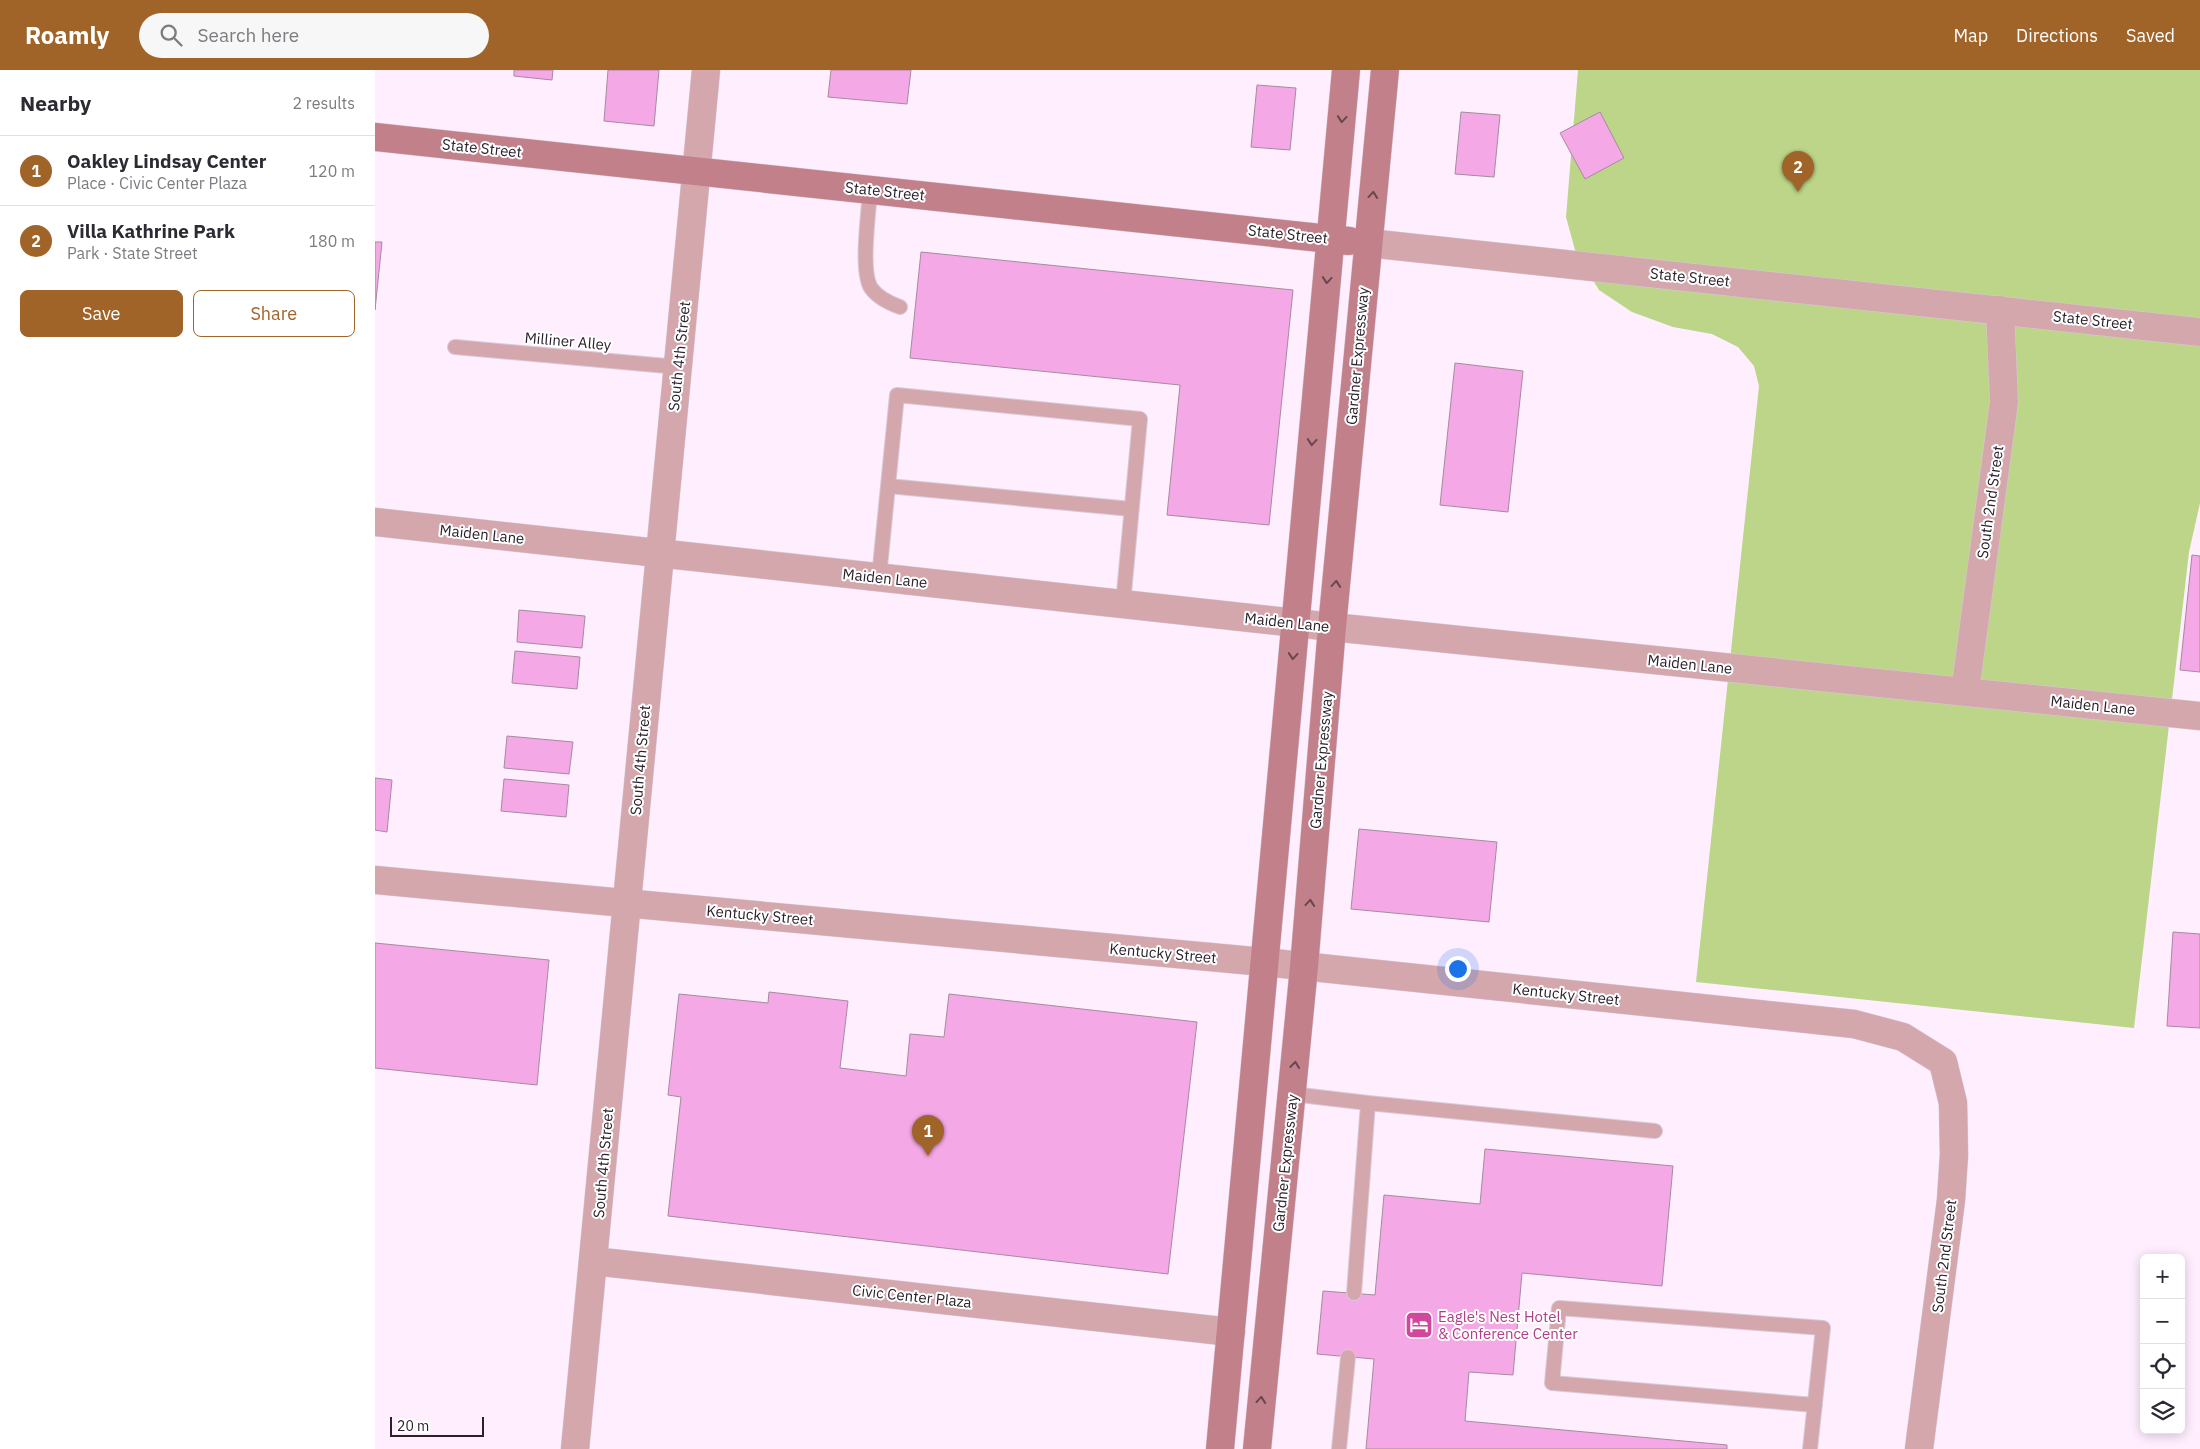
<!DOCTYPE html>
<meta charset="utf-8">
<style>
body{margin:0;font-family:"IBM Plex Sans",sans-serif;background:#f7f7f7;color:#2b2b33}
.controls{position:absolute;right:15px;bottom:15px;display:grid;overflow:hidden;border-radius:8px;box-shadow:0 2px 12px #0003}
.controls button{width:45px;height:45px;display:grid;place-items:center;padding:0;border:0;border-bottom:1px solid #e1e1e2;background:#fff;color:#2b2b33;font:25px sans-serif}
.scale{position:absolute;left:15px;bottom:12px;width:94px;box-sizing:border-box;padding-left:5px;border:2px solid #2a212a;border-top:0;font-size:14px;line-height:18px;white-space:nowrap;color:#2a212a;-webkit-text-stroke:4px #fff;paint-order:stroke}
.you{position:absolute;left:1082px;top:898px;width:18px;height:18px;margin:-12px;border:4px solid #fff;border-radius:50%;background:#1a73e8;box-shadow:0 0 0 8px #1a73e833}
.badge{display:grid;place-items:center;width:32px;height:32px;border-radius:50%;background:#a16428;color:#fff;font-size:16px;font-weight:700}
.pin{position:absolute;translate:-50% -41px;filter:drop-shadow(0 1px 2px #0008)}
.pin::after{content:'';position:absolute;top:26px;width:18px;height:15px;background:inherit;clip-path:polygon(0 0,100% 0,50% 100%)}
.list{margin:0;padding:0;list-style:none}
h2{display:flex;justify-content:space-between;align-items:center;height:65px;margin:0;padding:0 20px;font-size:21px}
h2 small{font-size:16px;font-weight:400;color:#7c7c81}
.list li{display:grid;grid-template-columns:32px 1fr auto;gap:15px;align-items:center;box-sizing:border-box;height:70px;padding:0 20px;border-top:1px solid #e1e1e2}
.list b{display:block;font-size:19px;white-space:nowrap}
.list p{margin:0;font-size:16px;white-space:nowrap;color:#7c7c81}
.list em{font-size:16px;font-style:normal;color:#7c7c81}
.actions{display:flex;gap:10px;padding:15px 20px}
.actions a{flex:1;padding:11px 0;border:1px solid #a16428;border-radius:8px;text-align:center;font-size:18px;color:#a16428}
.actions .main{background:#a16428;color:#fff}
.icon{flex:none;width:28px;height:28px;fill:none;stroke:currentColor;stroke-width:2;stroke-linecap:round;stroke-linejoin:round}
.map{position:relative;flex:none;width:1825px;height:1379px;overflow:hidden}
header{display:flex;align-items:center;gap:30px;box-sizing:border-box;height:70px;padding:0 25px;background:#a16428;color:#fff}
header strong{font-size:24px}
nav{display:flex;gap:28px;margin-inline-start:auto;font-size:18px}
.search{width:350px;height:45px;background:#f7f7f7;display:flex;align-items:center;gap:12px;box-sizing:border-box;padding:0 18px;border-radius:28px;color:#7c7c81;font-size:19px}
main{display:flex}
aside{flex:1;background:#fff}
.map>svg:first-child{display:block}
.green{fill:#bcd588}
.building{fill:#f5a8e6;stroke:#a68aa0}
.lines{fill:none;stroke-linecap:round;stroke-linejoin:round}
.lane-casing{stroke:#d8c9d8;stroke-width:16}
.street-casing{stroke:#d8c9d8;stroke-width:29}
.secondary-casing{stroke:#d8c9d8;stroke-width:29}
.lane{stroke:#d4a7ad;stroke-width:14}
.street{stroke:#d4a7ad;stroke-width:28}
.secondary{stroke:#c2808a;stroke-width:28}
.oneway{stroke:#674750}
.labels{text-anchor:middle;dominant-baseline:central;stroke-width:4;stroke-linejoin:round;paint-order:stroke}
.street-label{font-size:15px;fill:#2a212a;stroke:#fff}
.hotel-label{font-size:15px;fill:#b23c85;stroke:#fff;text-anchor:start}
</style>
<header>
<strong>Roamly</strong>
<div class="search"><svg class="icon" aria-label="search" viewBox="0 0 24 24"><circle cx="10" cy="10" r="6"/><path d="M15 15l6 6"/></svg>Search here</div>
<nav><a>Map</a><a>Directions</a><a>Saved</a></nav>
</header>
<main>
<aside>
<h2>Nearby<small>2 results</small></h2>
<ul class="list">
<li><span class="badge">1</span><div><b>Oakley Lindsay Center</b><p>Place · Civic Center Plaza</p></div><em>120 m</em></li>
<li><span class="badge">2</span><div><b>Villa Kathrine Park</b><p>Park · State Street</p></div><em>180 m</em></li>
</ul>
<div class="actions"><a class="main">Save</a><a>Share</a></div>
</aside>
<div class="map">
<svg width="1825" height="1379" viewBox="0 0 1825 1379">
<rect width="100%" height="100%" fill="#feeefe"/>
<path class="green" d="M1203,0H1825V433L1814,482L1759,958L1321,912L1384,316L1379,296L1363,277L1337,264L1298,257L1257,242L1224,220L1200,180L1191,147Z"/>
<path class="building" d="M139,0H178L177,10L139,6Z
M233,0H284L279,56L229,51Z
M456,0H536L532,34L453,27Z
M882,15L921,18L915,80L876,77Z
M1086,42L1125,45L1119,107L1080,104Z
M1225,42L1249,88L1210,109L1185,63Z
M0,172H7L0,240Z
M546,182L918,220L894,455L792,445L805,315L535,288Z
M1080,293L1148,301L1133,442L1065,435Z
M1817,485L1825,486V602L1805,600Z
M144,540L210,546L207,578L142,572Z
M140,581L205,587L202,619L137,613Z
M132,666L198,672L194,704L129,698Z
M0,708L17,710L12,762L0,760Z
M129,709L194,715L191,747L126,741Z
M984,759L1122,772L1114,852L976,839Z
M1798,862L1825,864V958L1792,956Z
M0,873L174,890L162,1015L0,998Z
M394,922L473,931L465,998L531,1006L535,964L569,967L574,924L822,952L793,1204L293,1146L306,1027L293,1025L304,924L393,933Z
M1110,1079L1298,1096L1287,1216L1147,1203L1138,1305L1094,1302L1090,1351L1352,1375V1379H991L999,1289L942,1284L948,1221L1000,1225L1009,1125L1105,1134Z"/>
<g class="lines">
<defs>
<path id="lane" d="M495,120C494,141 485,201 496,218C503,228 514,233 525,237
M80,277L303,297
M513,416L756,439
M504,507L522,325L765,349L748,534
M917,1024L993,1033
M979,1223L993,1033L1280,1061
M964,1379L973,1287
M1435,1379L1448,1258L1184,1238L1177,1313L1440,1335"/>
<path id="street" d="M993,173L1825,262
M0,452L957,557L1825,646
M1590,622L1629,332L1625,240
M0,810L889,892L1479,954L1528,967L1568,992L1578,1033L1579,1085L1576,1130L1544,1379
M218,1191L856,1262
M200,1379L331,0"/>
<path id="secondary" d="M0,67L974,171
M845,1379L971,0
M882,1379L929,897L957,557L1010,0"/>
</defs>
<use href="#lane" class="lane-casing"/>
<use href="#street" class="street-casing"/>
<use href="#secondary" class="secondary-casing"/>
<use href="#lane" class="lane"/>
<use href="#street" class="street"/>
<use href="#secondary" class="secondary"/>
</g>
<defs><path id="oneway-chevron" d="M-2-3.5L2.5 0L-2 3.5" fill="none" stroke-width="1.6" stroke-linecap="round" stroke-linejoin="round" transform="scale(1.25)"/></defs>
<g class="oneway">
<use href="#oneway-chevron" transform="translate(967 49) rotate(95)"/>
<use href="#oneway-chevron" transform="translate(998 125) rotate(-85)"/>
<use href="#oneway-chevron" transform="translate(952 210) rotate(95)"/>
<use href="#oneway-chevron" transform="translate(937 372) rotate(95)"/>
<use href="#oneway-chevron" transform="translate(961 514) rotate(-85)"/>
<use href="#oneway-chevron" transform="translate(918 586) rotate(95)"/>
<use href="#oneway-chevron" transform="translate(935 833) rotate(-85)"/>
<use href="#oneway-chevron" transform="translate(920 995) rotate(-84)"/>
<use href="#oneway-chevron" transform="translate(886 1330) rotate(-85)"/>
</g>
<defs>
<symbol id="hotel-square" viewBox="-11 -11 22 22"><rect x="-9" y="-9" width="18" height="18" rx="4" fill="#d1479c" stroke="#fff"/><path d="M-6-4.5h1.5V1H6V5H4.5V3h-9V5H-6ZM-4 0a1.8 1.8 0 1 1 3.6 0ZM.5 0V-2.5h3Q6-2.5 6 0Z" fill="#fff"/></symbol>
</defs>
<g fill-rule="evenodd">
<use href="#hotel-square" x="1028" y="1239" width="32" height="32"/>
</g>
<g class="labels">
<g class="street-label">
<text transform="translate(107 78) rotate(6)">State Street</text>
<text transform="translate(510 121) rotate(6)">State Street</text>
<text transform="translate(913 164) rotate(6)">State Street</text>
<text transform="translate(1315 207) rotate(6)">State Street</text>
<text transform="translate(1718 250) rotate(6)">State Street</text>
<text transform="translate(193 271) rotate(5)">Milliner Alley</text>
<text transform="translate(304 286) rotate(-84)">South 4th Street</text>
<text transform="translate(982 286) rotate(-85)">Gardner Expressway</text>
<text transform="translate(1615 432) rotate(-82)">South 2nd Street</text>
<text transform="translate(107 464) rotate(6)">Maiden Lane</text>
<text transform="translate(510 508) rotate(6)">Maiden Lane</text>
<text transform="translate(912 552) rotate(6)">Maiden Lane</text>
<text transform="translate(1315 594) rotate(6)">Maiden Lane</text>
<text transform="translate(1718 635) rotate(6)">Maiden Lane</text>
<text transform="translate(265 690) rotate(-85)">South 4th Street</text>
<text transform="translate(946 690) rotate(-85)">Gardner Expressway</text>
<text transform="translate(385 845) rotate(5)">Kentucky Street</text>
<text transform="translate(788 883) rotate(5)">Kentucky Street</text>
<text transform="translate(1191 924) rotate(6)">Kentucky Street</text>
<text transform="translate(228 1093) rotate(-85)">South 4th Street</text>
<text transform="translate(910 1093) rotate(-84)">Gardner Expressway</text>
<text transform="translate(1569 1186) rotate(-83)">South 2nd Street</text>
<text transform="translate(537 1226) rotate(6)">Civic Center Plaza</text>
</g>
<g class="hotel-label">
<text x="1063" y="1246">Eagle's Nest Hotel<tspan x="1063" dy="17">&amp; Conference Center</tspan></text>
</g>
</g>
</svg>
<div class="controls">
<button>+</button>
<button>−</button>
<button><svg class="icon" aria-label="locate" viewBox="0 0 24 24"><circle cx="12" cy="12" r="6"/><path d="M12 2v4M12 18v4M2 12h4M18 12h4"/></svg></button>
<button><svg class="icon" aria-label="layers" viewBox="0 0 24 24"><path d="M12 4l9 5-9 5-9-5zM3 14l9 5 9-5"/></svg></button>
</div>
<div class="scale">20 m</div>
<div class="you"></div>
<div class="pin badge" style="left:553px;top:1086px">1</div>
<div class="pin badge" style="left:1423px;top:122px">2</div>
</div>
</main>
